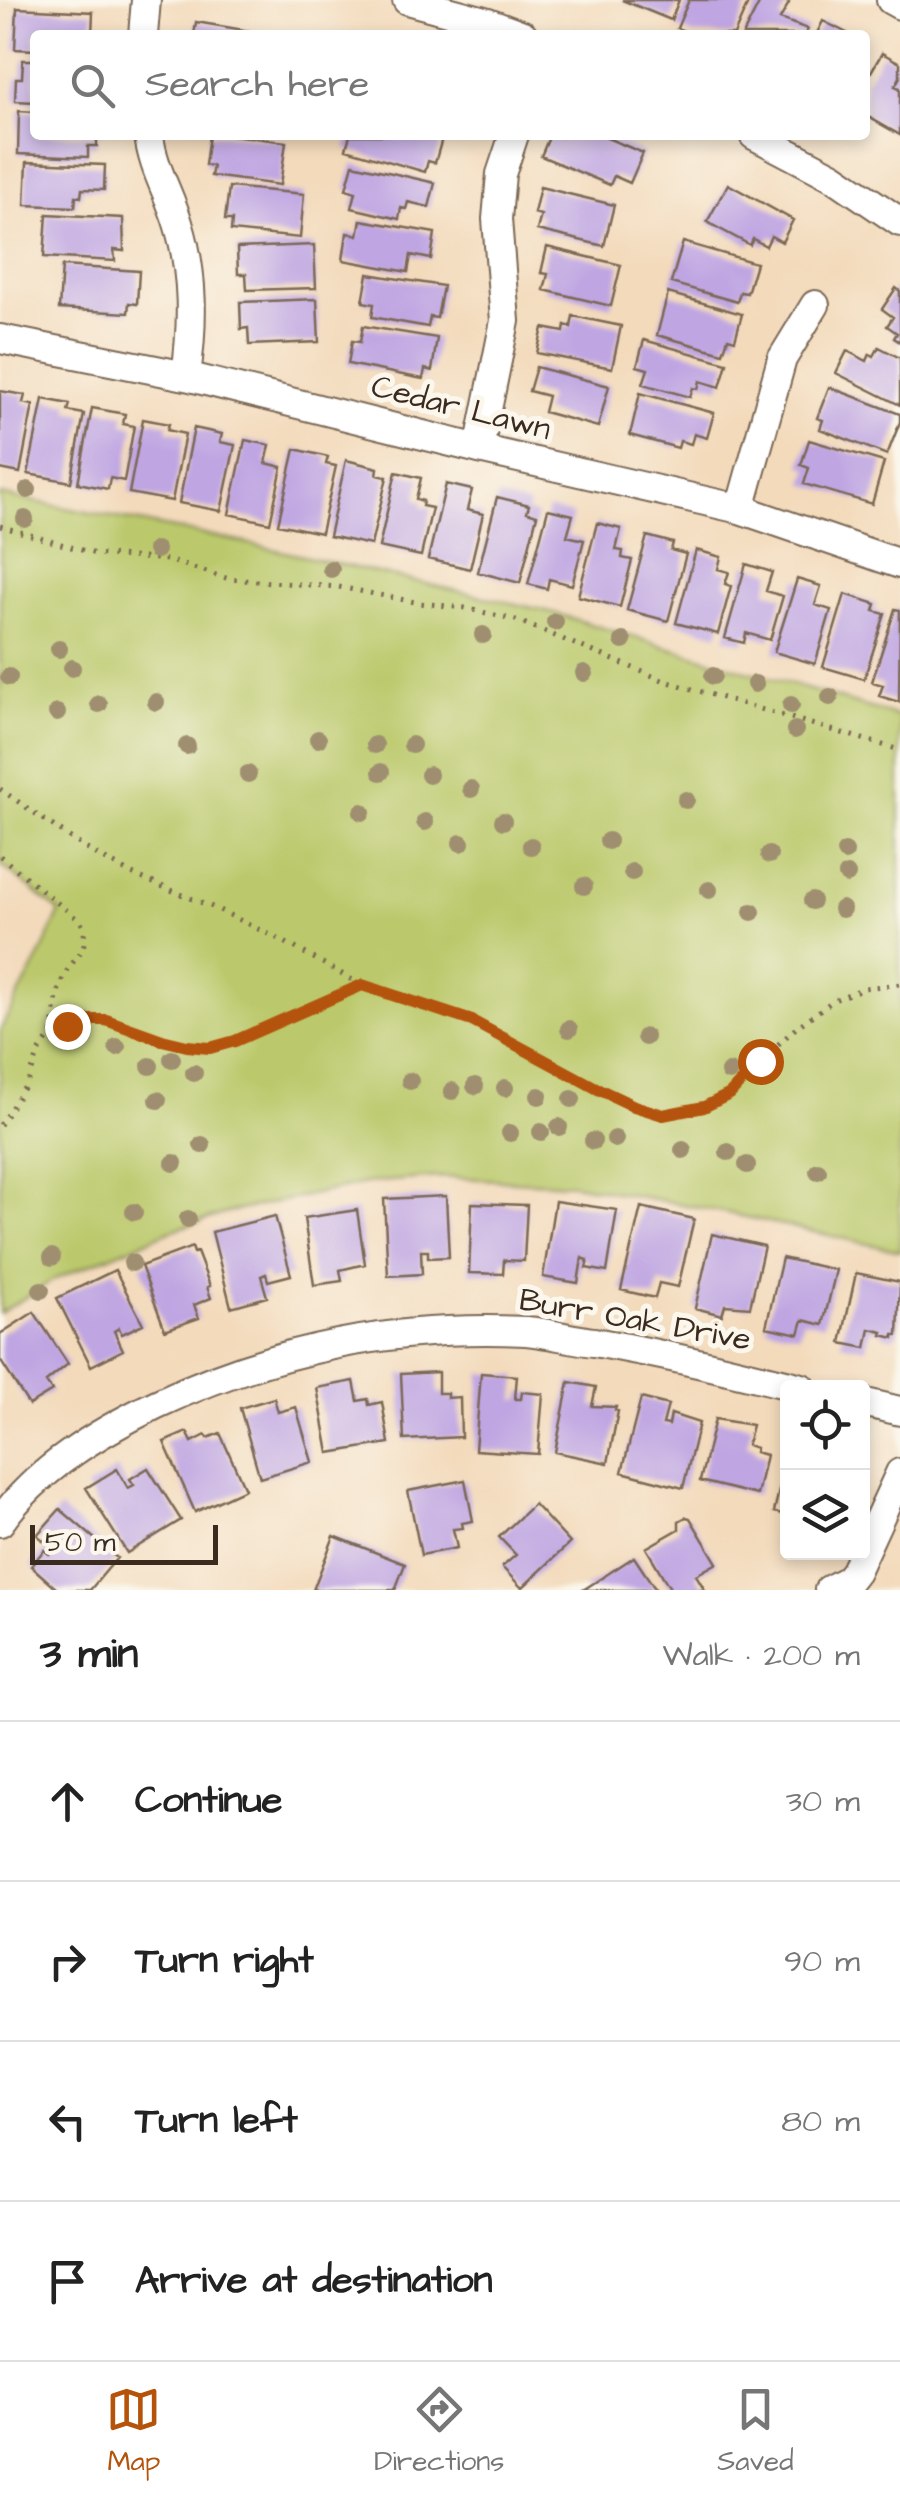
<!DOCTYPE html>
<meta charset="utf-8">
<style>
body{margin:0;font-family:"Architects Daughter",sans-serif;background:#f6f6f6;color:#222}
.controls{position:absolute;right:30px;bottom:30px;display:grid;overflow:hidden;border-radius:10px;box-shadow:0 5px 15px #0003}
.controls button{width:90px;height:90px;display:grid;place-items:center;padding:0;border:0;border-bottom:2px solid #e0e0e0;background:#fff;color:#222;font:50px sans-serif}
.scale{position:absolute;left:30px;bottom:25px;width:188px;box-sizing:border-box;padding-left:10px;border:5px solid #3b2a1e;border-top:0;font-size:28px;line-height:35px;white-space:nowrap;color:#3b2a1e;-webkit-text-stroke:8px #fbf7ec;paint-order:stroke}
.stop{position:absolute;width:30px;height:30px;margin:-22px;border:8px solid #b45309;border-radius:50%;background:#fff}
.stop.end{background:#b45309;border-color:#fff;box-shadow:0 2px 10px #0008}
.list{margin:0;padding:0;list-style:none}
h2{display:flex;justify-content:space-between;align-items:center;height:130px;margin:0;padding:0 40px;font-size:42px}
h2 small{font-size:32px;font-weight:400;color:#767676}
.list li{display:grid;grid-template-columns:65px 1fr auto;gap:30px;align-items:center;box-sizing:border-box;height:160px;padding:0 40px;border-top:2px solid #e0e0e0}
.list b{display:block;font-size:38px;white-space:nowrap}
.list em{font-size:32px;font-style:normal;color:#767676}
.icon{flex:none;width:55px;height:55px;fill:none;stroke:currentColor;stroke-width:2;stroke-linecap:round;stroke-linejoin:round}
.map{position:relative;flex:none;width:900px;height:1590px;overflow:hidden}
.search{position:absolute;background:#fff;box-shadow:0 5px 15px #0003;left:30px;right:30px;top:30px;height:110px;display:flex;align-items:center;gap:25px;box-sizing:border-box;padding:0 35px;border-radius:10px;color:#767676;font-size:38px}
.sheet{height:770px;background:#fff}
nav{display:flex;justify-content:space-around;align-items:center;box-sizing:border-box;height:140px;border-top:2px solid #e0e0e0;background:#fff;font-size:28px;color:#767676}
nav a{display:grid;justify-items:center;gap:5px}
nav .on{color:#b45309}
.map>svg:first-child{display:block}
.grass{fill:#bbc96c;stroke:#7b7a45;stroke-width:2.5}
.building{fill:#bfa6e2}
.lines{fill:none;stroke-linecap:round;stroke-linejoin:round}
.minor-casing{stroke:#7b6855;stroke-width:32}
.path{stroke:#7b6855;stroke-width:5;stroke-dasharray:2.5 8;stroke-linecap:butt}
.minor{stroke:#fff;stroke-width:28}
.tree{fill:#9f8f70}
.route{stroke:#b45309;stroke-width:12}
.labels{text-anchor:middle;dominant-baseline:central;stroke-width:10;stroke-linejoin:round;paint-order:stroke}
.street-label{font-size:32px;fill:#3b2a1e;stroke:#fbf7ec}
</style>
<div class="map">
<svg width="900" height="1590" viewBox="0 0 900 1590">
<rect width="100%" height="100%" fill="#fbf7ec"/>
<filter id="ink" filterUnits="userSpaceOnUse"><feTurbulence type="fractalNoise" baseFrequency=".01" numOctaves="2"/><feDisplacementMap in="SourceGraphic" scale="20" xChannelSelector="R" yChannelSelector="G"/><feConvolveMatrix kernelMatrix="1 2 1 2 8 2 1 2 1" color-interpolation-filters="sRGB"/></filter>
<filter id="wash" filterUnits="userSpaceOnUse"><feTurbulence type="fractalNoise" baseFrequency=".0048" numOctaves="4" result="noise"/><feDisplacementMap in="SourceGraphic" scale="40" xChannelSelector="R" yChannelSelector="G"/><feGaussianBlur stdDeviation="2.25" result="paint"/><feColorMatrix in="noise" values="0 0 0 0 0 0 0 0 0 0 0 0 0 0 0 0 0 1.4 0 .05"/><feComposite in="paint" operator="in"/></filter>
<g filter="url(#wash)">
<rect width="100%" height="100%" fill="#f3dabb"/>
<path class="grass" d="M0,495L241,542L547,611L900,717V1251L718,1211L573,1184L439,1177L366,1183L230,1212L170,1231L55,1279L0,1313V1030L38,960L60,912L0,864Z"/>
<g id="blocks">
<path class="building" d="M622,0H679L671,20Z
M689,0H747L748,3L734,35H693L677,28Z
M761,0H784L789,3L780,19L808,29L805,35H743Z
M17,8L93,12L92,35H35V50L15,49Z
M823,21L851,35H816Z
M196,22L262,33V35H194Z
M882,53L900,63V77L895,86L900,88V135L865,115V82Z
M23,60H35V102L15,101L16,78H22Z
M19,111L35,112V135H97V146H88V157L18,154Z
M209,135H232L286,142L280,185L211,176L213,166L205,165Z
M350,135H443L435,163L428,161L425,172L346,149Z
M550,135L562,137L563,135H600L643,153L630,183L614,176L610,185L541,156Z
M27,162L105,165L104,190L82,189L81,197L76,196L75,207L25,205Z
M353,164L435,183L429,207L408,202L406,209L401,208L399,219L352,208L356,192L346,189Z
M728,184L793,220L782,242L771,236L766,246L753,239L750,245L707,222Z
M229,187L304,194L300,238L231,231L232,220H225Z
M540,187L614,205L604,246L537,230L541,215L534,213Z
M47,214L123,218L124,251L114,250L115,261L44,257Z
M361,220L435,233L431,259L411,255L408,272L343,260L347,233L358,235Z
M683,242L756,263L747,293L740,292L737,302L671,283Z
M314,245L316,288L247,290L246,274H238L237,248Z
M547,247L621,265L611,306L544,290L548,274L541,273Z
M62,266L139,271L137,304L129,303L128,313L59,309Z
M368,274L443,286L437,318L430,317L428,327L372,317L374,304L363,302Z
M896,288L900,291V342L894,338L897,333L887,326L893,317L882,309Z
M668,293L742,314L735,340L728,338L723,353L657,335Z
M317,299L319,342L249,345L248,328L241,329L240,302Z
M573,316L621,326L612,368L537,353L543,328L564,332L565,325L571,327Z
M363,326L437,338L432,371L425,369L423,379L348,364L352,341L360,342Z
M644,340L727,363L720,387L700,381L698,389L693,388L690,397L643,384L648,369L637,366Z
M879,347L900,358V405L836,373L847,351L867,361L870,354L874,356Z
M536,367L609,386L598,427L544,412L548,396L529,391Z
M829,387L900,414V422L887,455L820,429L823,420L817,418Z
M0,391L25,395L23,403L33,405L20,473L0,469Z
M640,393L714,413L707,438L694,434L691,444L680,441L678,448L630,435Z
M43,399L70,404L68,411L84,414L71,482L28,474Z
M92,408L125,414L123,424L134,426L124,481L110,478L108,489L78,483Z
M143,419L169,424L167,430L185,434L172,501L129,493Z
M194,428L222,434L220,442L235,445L221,511L179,503Z
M245,440L270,445L266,463L282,467L270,523L229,514Z
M809,440L884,462L872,504L804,484L809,468L801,465Z
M295,449L328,457L326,464L336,466L321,533L278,524Z
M346,460L378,468L377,475L387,477L371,545L329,536Z
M396,472L421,478L416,499L423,501L422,506L432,508L421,556L379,547Z
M446,484L472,490L467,510L483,514L470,569L428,559Z
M497,497L529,505L527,512L537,515L520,583L478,572Z
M548,509L573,515L567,536L584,540L572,585L549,579L547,589L528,584Z
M597,523L621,529L616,550L623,551L622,558L632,560L620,607L578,596Z
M647,536L673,543L671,550L686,554L668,621L627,610Z
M696,550L721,557L718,569L729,572L725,584L731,586L718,634L676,623Z
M746,564L772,572L766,591L783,596L770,640L746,633L744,643L725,638Z
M797,579L821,586L815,605L831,610L815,664L774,652Z
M845,594L876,604L874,611L885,614L864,679L823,667Z
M895,609L900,610L899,702L879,696L883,685L872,682Z
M446,1196L449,1257L428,1258V1251H421L422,1274L388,1276L384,1199Z
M555,1201L617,1210L607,1272L586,1268L588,1260L582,1258L578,1283L543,1277Z
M472,1203L527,1205L524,1261L504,1260L503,1274L469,1273Z
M641,1207L694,1219L678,1287L659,1283L655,1298L621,1290Z
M357,1210L365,1264L340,1270L342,1281L314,1285L304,1218Z
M275,1216L291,1275L268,1281L266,1274L261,1276L267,1297L231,1307L212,1232Z
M712,1234L764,1246L750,1307L725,1305L722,1315L695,1308Z
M192,1247L194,1253L197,1252L210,1286L207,1287L211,1298L194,1305L199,1318L165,1330L141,1266Z
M782,1258L836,1270L823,1325L803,1320L799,1334L766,1327Z
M115,1270L143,1324L122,1334L119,1328L114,1331L123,1350L91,1366L57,1298Z
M856,1273L900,1282L898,1335H894V1338L882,1335L883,1332L870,1329L866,1348L841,1343Z
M34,1312L68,1364L46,1382L52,1391L29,1405L0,1360V1334Z
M438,1372V1393H447V1398L460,1397L461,1437L404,1440L401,1374Z
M481,1373L517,1376L515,1399H521L522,1392L543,1394L538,1454L475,1450Z
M354,1381L358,1401L368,1399L369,1405L382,1402L389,1443L329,1453L317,1388Z
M569,1382L596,1387L592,1406L616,1407L615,1410L618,1411L608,1463L555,1452Z
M274,1398L278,1412L296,1407L312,1462L260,1478L240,1408Z
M641,1398L668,1405L663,1424L669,1425L671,1414L699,1423L683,1488L622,1472Z
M715,1419L752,1425L747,1445L756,1448L755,1452L766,1455L757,1495L700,1481Z
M187,1432L192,1442L206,1435L208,1438L220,1433L245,1489L195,1512L164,1442Z
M786,1460H788V1515L774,1512Z
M148,1468L181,1520L127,1553L86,1488L117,1469L128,1488L134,1485L130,1479Z
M465,1480L473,1521L462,1523L463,1528L453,1529L457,1548L421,1555L408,1491Z
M534,1504L570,1543L522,1588L502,1567L516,1555L499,1537Z
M60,1509L117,1558L90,1590H58L31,1566L44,1550L49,1554L53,1549L37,1535Z
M686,1517L690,1518L717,1563L696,1575L705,1590H671L646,1548L679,1529V1521Z
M334,1536L405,1564L395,1590H313Z
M634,1557L656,1590H583Z"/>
</g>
</g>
<g filter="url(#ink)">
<use href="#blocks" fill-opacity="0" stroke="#7b6855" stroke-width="2.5"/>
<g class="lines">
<defs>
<path id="minor" d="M407,0L488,22L523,35
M891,0L900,5
M143,35L146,0
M149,135C152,166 169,193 178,223C194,273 193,324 186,376
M754,135L834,177L900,222
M0,339L186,376L479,449L740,509L900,564
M479,449L505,321L497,219L501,174L514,135
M740,509L782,359L815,305
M862,1402L900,1411
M0,1522C37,1469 99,1432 157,1404C275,1348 395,1325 526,1331C548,1333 571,1339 594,1342C664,1354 733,1371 802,1388
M829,1590L848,1580L855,1571L900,1473"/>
</defs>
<use href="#minor" class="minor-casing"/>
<path class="path" d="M0,526L95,554L168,560L229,579L339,587L420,603L465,608L516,620L665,681L900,750
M0,789L85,848L132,874L217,909L281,940L362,985L472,1021L596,1088L634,1106L663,1115L704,1107L730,1094L760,1061L798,1026L834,1000L864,988L900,984
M0,856L81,922C93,954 71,956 62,981C55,997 55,1014 53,1031
M0,1125L28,1082L39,1052L53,1032L67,1026L86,1020L106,1019L162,1041L187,1046L211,1048L235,1041L362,985"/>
<use href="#minor" class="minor"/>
</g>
<g class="tree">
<circle cx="28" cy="490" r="9"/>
<circle cx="25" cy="519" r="9"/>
<circle cx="156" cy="550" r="9"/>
<circle cx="331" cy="569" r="9"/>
<circle cx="555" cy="622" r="9"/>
<circle cx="483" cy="635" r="9"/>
<circle cx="623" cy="641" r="9"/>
<circle cx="59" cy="649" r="9"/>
<circle cx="72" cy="668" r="9"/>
<circle cx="584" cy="673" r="9"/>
<circle cx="713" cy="676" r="9"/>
<circle cx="9" cy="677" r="9"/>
<circle cx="755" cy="684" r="9"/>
<circle cx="830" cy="697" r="9"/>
<circle cx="156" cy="702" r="9"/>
<circle cx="99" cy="704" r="9"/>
<circle cx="791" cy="705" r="9"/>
<circle cx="57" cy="713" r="9"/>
<circle cx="795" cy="730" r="9"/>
<circle cx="318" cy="739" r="9"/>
<circle cx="375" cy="745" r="9"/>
<circle cx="412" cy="745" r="9"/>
<circle cx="187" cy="746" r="9"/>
<circle cx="381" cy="772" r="9"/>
<circle cx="248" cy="774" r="9"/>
<circle cx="429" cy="775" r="9"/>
<circle cx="471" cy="789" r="9"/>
<circle cx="686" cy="800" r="9"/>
<circle cx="362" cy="812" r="9"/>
<circle cx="503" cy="821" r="9"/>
<circle cx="425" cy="822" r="9"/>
<circle cx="608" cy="841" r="9"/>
<circle cx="461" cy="843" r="9"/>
<circle cx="531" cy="846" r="9"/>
<circle cx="845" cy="852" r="9"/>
<circle cx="769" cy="855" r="9"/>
<circle cx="632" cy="872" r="9"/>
<circle cx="847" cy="875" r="9"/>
<circle cx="584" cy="886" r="9"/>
<circle cx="709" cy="890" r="9"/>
<circle cx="812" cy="901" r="9"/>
<circle cx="842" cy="909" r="9"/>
<circle cx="752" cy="912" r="9"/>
<circle cx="569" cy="1029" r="9"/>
<circle cx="645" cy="1037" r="9"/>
<circle cx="117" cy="1047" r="9"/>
<circle cx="172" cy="1059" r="9"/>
<circle cx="150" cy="1066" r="9"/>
<circle cx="729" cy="1072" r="9"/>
<circle cx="194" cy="1073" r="9"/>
<circle cx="410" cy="1081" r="9"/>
<circle cx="475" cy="1086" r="9"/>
<circle cx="505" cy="1088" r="9"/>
<circle cx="452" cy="1091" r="9"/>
<circle cx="539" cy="1096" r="9"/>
<circle cx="572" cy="1099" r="9"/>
<circle cx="158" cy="1100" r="9"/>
<circle cx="559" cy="1127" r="9"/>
<circle cx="541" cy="1132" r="9"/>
<circle cx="510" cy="1133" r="9"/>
<circle cx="615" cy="1139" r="9"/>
<circle cx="593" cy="1141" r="9"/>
<circle cx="202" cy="1145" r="9"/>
<circle cx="683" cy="1150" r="9"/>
<circle cx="728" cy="1152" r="9"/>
<circle cx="174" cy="1163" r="9"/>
<circle cx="747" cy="1165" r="9"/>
<circle cx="818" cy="1171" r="9"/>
<circle cx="134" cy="1212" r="9"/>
<circle cx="188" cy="1219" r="9"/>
<circle cx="52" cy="1257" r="9"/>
<circle cx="132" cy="1263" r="9"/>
<circle cx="41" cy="1290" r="9"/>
</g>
</g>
<g class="lines" filter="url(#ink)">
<path class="route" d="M67,1026L86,1020H106L162,1040L187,1046L210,1048L235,1041L362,985L472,1021L596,1088L634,1106L663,1115L704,1107L730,1094L760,1061"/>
</g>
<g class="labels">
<g class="street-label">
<text transform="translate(461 408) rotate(14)">Cedar Lawn</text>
<text transform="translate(635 1320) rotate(10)">Burr Oak Drive</text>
</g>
</g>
</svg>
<div class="controls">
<button><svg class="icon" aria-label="locate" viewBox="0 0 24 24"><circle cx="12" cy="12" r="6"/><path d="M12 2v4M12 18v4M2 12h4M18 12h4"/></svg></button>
<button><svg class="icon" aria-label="layers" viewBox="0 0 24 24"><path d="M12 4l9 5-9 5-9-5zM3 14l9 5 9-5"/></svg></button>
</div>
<div class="scale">50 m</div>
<div class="stop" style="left:760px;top:1061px"></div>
<div class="stop end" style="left:67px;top:1026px"></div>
<div class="search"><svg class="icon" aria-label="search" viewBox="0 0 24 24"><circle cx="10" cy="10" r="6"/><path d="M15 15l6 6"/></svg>Search here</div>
</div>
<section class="sheet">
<h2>3 min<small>Walk · 200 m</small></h2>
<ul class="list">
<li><svg class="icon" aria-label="ahead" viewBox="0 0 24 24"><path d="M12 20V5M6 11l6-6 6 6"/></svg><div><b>Continue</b></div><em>30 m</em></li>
<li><svg class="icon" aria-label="right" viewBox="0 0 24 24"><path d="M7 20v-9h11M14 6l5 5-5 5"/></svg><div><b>Turn right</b></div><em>90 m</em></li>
<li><svg class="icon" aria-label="left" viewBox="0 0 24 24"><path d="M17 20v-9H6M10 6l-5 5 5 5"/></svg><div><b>Turn left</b></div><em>80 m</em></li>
<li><svg class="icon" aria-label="arrive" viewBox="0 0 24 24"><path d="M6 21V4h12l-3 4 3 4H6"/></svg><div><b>Arrive at destination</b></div></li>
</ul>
</section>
<nav>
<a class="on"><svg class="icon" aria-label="map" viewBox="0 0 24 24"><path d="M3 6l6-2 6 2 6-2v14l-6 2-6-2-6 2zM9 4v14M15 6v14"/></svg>Map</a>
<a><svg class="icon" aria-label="directions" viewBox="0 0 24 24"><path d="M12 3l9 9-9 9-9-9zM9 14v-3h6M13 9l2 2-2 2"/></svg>Directions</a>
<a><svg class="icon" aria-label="saved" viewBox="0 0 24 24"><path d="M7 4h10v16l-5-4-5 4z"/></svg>Saved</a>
</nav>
